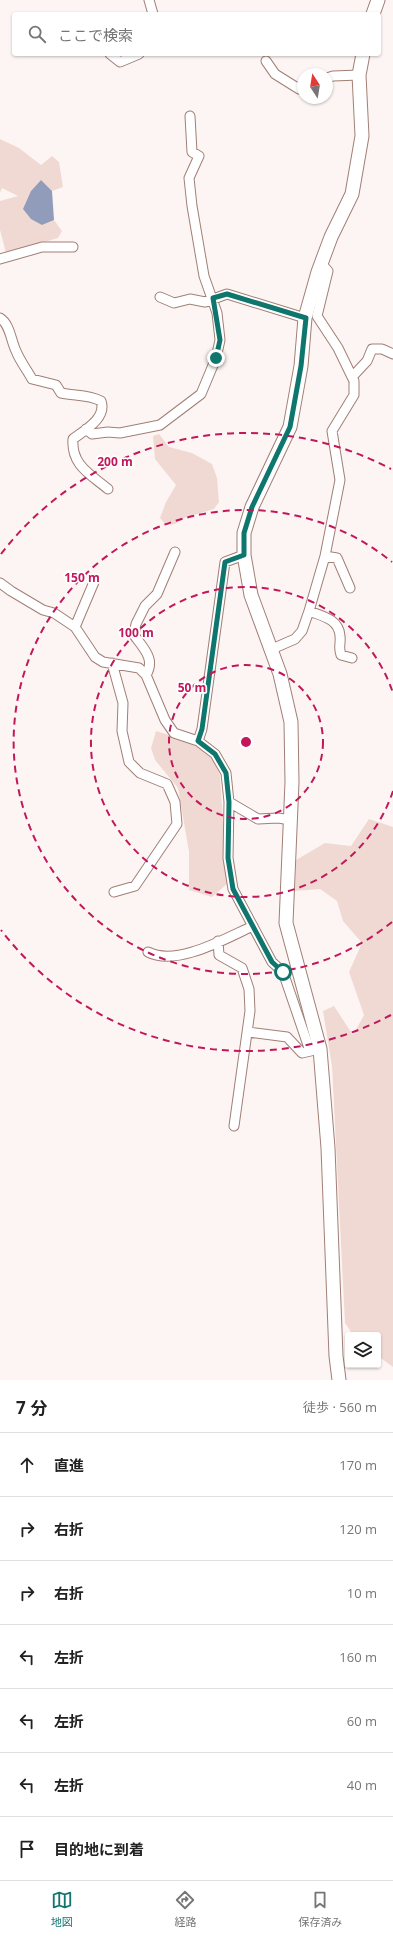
<!DOCTYPE html>
<html lang="ja">
<meta charset="utf-8">
<style>
body{margin:0;font-family:"Open Sans","Noto Sans JP",sans-serif;background:#f2f2f2;color:#222}
.controls{position:absolute;right:12px;bottom:12px;display:grid;overflow:hidden;border-radius:4px;box-shadow:0 1px 3px #0004}
.controls button{width:36px;height:36px;display:grid;place-items:center;padding:0;border:0;border-bottom:1px solid #e0e0e0;background:#fff;color:#222;font:20px sans-serif}
.compass{position:absolute;left:297px;top:68px;width:36px;height:36px;border-radius:50%;background:#fff;box-shadow:0 1px 3px #0004;rotate:348deg}
.stop{position:absolute;width:12px;height:12px;margin:-9px;border:3px solid #0f766e;border-radius:50%;background:#fff}
.stop.end{background:#0f766e;border-color:#fff;box-shadow:0 1px 4px #0008}
.list{margin:0;padding:0;list-style:none}
h2{display:flex;justify-content:space-between;align-items:center;height:52px;margin:0;padding:0 16px;font-size:17px}
h2 small{font-size:13px;font-weight:400;color:#767676}
.list li{display:grid;grid-template-columns:26px 1fr auto;gap:12px;align-items:center;box-sizing:border-box;height:64px;padding:0 16px;border-top:1px solid #e0e0e0}
.list b{display:block;font-size:15px;white-space:nowrap}
.list em{font-size:13px;font-style:normal;color:#767676}
.icon{flex:none;width:22px;height:22px;fill:none;stroke:currentColor;stroke-width:2;stroke-linecap:round;stroke-linejoin:round}
.map{position:relative;flex:none;width:393px;height:1380px;overflow:hidden}
.search{position:absolute;background:#fff;box-shadow:0 1px 3px #0004;left:12px;right:12px;top:12px;height:44px;display:flex;align-items:center;gap:10px;box-sizing:border-box;padding:0 14px;border-radius:4px;color:#767676;font-size:15px}
.sheet{height:500px;background:#fff}
nav{display:flex;justify-content:space-around;align-items:center;box-sizing:border-box;height:56px;border-top:1px solid #e0e0e0;background:#fff;font-size:11px;color:#767676}
nav a{display:grid;justify-items:center;gap:2px}
nav .on{color:#0f766e}
.map>svg:first-child{display:block}
.green{fill:#f1d9d3}
.water{fill:#909cb9}
.lines{fill:none;stroke-linecap:round;stroke-linejoin:round}
.street-casing{stroke:#a07f76;stroke-width:11}
.secondary-casing{stroke:#a07f76;stroke-width:15}
.street{stroke:#fff;stroke-width:9}
.secondary{stroke:#fff;stroke-width:13}
.route{stroke:#0f766e;stroke-width:5}
.ring{fill:none;stroke:#c2185b;stroke-width:2;stroke-dasharray:7 5}
.centre{fill:#c2185b;stroke:#fff;stroke-width:2}
.ring-label{font-size:12px;text-anchor:middle;font-weight:bold;fill:#c2185b;stroke:#fff;stroke-width:3.5;stroke-linejoin:round;paint-order:stroke}
</style>
<div class="map">
<svg width="393" height="1380" viewBox="0 0 393 1380">
<rect width="100%" height="100%" fill="#fdf5f3"/>
<path class="green" d="M0,139L19,148L41,165L52,156L59,162L63,187L52,191L41,180L31,191L42,225L54,220L62,231L58,238L6,253L0,230V201L18,196L2,188L0,193Z
M159,434L169,447L192,453L212,464L217,478L219,502L214,509L184,518L175,524L166,525L160,518L166,502L176,485L155,459L153,436Z
M156,731L198,744L213,759L220,775L227,884L212,897L189,890V852L178,788L155,760L151,748Z
M369,819L393,827V1367L378,1356V1335H353L345,1323L332,1066L323,1011L334,1006L353,1035L364,1015L349,972L362,943L343,921L337,901L320,889L295,891L296,860L325,843L351,846Z"/>
<path class="water" d="M41,180L52,191L54,220L42,225L31,219L23,209L31,191Z"/>
<g class="lines">
<defs>
<path id="street" d="M149,0L153,14
M110,54L120,62L139,54
M266,61L275,74L299,89L303,87
M327,78L333,76L359,75
M0,259L42,247H73
M160,297L174,303L190,299L205,302L227,294L305,318
M0,318C10,324 11,341 16,351C20,361 27,370 32,379L56,385L61,393C75,396 88,394 101,401C107,418 85,430 73,439C71,465 90,474 108,489
M352,377L367,361L372,349H382L393,354
M86,429L92,434L108,432L120,433L160,425L201,394L216,358L220,340L217,313L204,276L192,206L189,178L199,156L192,152L190,116
M325,556L337,558L350,588
M0,583L11,591L43,610L54,613L75,627L95,657L103,662L139,668L146,675L165,720L174,733L198,741L202,729L225,562L244,555
M309,611C322,616 339,619 340,636C341,644 338,647 341,655L352,658
M75,627L94,582
M272,649L295,639L302,631L309,611L325,556L340,480L332,431L354,395V381L338,348L317,316L328,271L321,263
M112,663L123,703L122,731L129,762L140,773L167,784L175,802L177,824L135,886L114,892
M146,675C156,659 143,648 134,635L136,624L145,606L157,594L175,552
M198,741L215,754L226,773L229,802L228,858L233,889L272,962L283,972L310,1051
M229,802L258,819L278,818L291,820
M218,941L219,955L242,968L249,989L250,1011L234,1126
M148,952C177,967 226,938 253,926
M248,1032L287,1037L302,1053L315,1050"/>
<path id="secondary" d="M373,14L378,0
M339,1380L336,1356L328,1148L320,1049L286,923L292,782L291,722L280,674L251,595L244,555V533L252,507L290,427L301,366L305,318L318,272L331,237L352,194L362,136L359,75L363,54"/>
</defs>
<use href="#street" class="street-casing"/>
<use href="#secondary" class="secondary-casing"/>
<use href="#street" class="street"/>
<use href="#secondary" class="secondary"/>
</g>
<g class="lines">
<path class="route" d="M216,358L220,340L213,298L227,294L306,318L301,366L290,427L252,507L244,533V555L225,562L202,729L198,741L215,754L226,773L229,802L228,858L233,889L272,962L283,972"/>
</g>
<g class="ring">
<circle cx="246" cy="742" r="77"/>
<path d="M393 791A155 155 0 1 1 393 693"/>
<path d="M392 922A232 232 0 1 1 392 562"/>
<path d="M391 1015A309 309 0 0 1 1 930M1 554A309 309 0 0 1 391 469"/>
</g>
<circle cx="246" cy="742" r="6" class="centre"/>
<g class="ring-label">
<text x="115" y="466">200 m</text>
<text x="82" y="582">150 m</text>
<text x="136" y="637">100 m</text>
<text x="192" y="692">50 m</text>
</g>
</svg>
<div class="controls">
<button><svg class="icon" aria-label="layers" viewBox="0 0 24 24"><path d="M12 4l9 5-9 5-9-5zM3 14l9 5 9-5"/></svg></button>
</div>
<svg class="compass" viewBox="-18 -18 36 36"><path d="M0-13l5 13h-10z" fill="#e53935"/><path d="M0 13l5-13h-10z" fill="#767676"/></svg>
<div class="stop" style="left:283px;top:972px"></div>
<div class="stop end" style="left:216px;top:358px"></div>
<div class="search"><svg class="icon" aria-label="search" viewBox="0 0 24 24"><circle cx="10" cy="10" r="6"/><path d="M15 15l6 6"/></svg>ここで検索</div>
</div>
<section class="sheet">
<h2>7 分<small>徒歩 · 560 m</small></h2>
<ul class="list">
<li><svg class="icon" aria-label="ahead" viewBox="0 0 24 24"><path d="M12 20V5M6 11l6-6 6 6"/></svg><div><b>直進</b></div><em>170 m</em></li>
<li><svg class="icon" aria-label="right" viewBox="0 0 24 24"><path d="M7 20v-9h11M14 6l5 5-5 5"/></svg><div><b>右折</b></div><em>120 m</em></li>
<li><svg class="icon" aria-label="right" viewBox="0 0 24 24"><path d="M7 20v-9h11M14 6l5 5-5 5"/></svg><div><b>右折</b></div><em>10 m</em></li>
<li><svg class="icon" aria-label="left" viewBox="0 0 24 24"><path d="M17 20v-9H6M10 6l-5 5 5 5"/></svg><div><b>左折</b></div><em>160 m</em></li>
<li><svg class="icon" aria-label="left" viewBox="0 0 24 24"><path d="M17 20v-9H6M10 6l-5 5 5 5"/></svg><div><b>左折</b></div><em>60 m</em></li>
<li><svg class="icon" aria-label="left" viewBox="0 0 24 24"><path d="M17 20v-9H6M10 6l-5 5 5 5"/></svg><div><b>左折</b></div><em>40 m</em></li>
<li><svg class="icon" aria-label="arrive" viewBox="0 0 24 24"><path d="M6 21V4h12l-3 4 3 4H6"/></svg><div><b>目的地に到着</b></div></li>
</ul>
</section>
<nav>
<a class="on"><svg class="icon" aria-label="map" viewBox="0 0 24 24"><path d="M3 6l6-2 6 2 6-2v14l-6 2-6-2-6 2zM9 4v14M15 6v14"/></svg>地図</a>
<a><svg class="icon" aria-label="directions" viewBox="0 0 24 24"><path d="M12 3l9 9-9 9-9-9zM9 14v-3h6M13 9l2 2-2 2"/></svg>経路</a>
<a><svg class="icon" aria-label="saved" viewBox="0 0 24 24"><path d="M7 4h10v16l-5-4-5 4z"/></svg>保存済み</a>
</nav>
